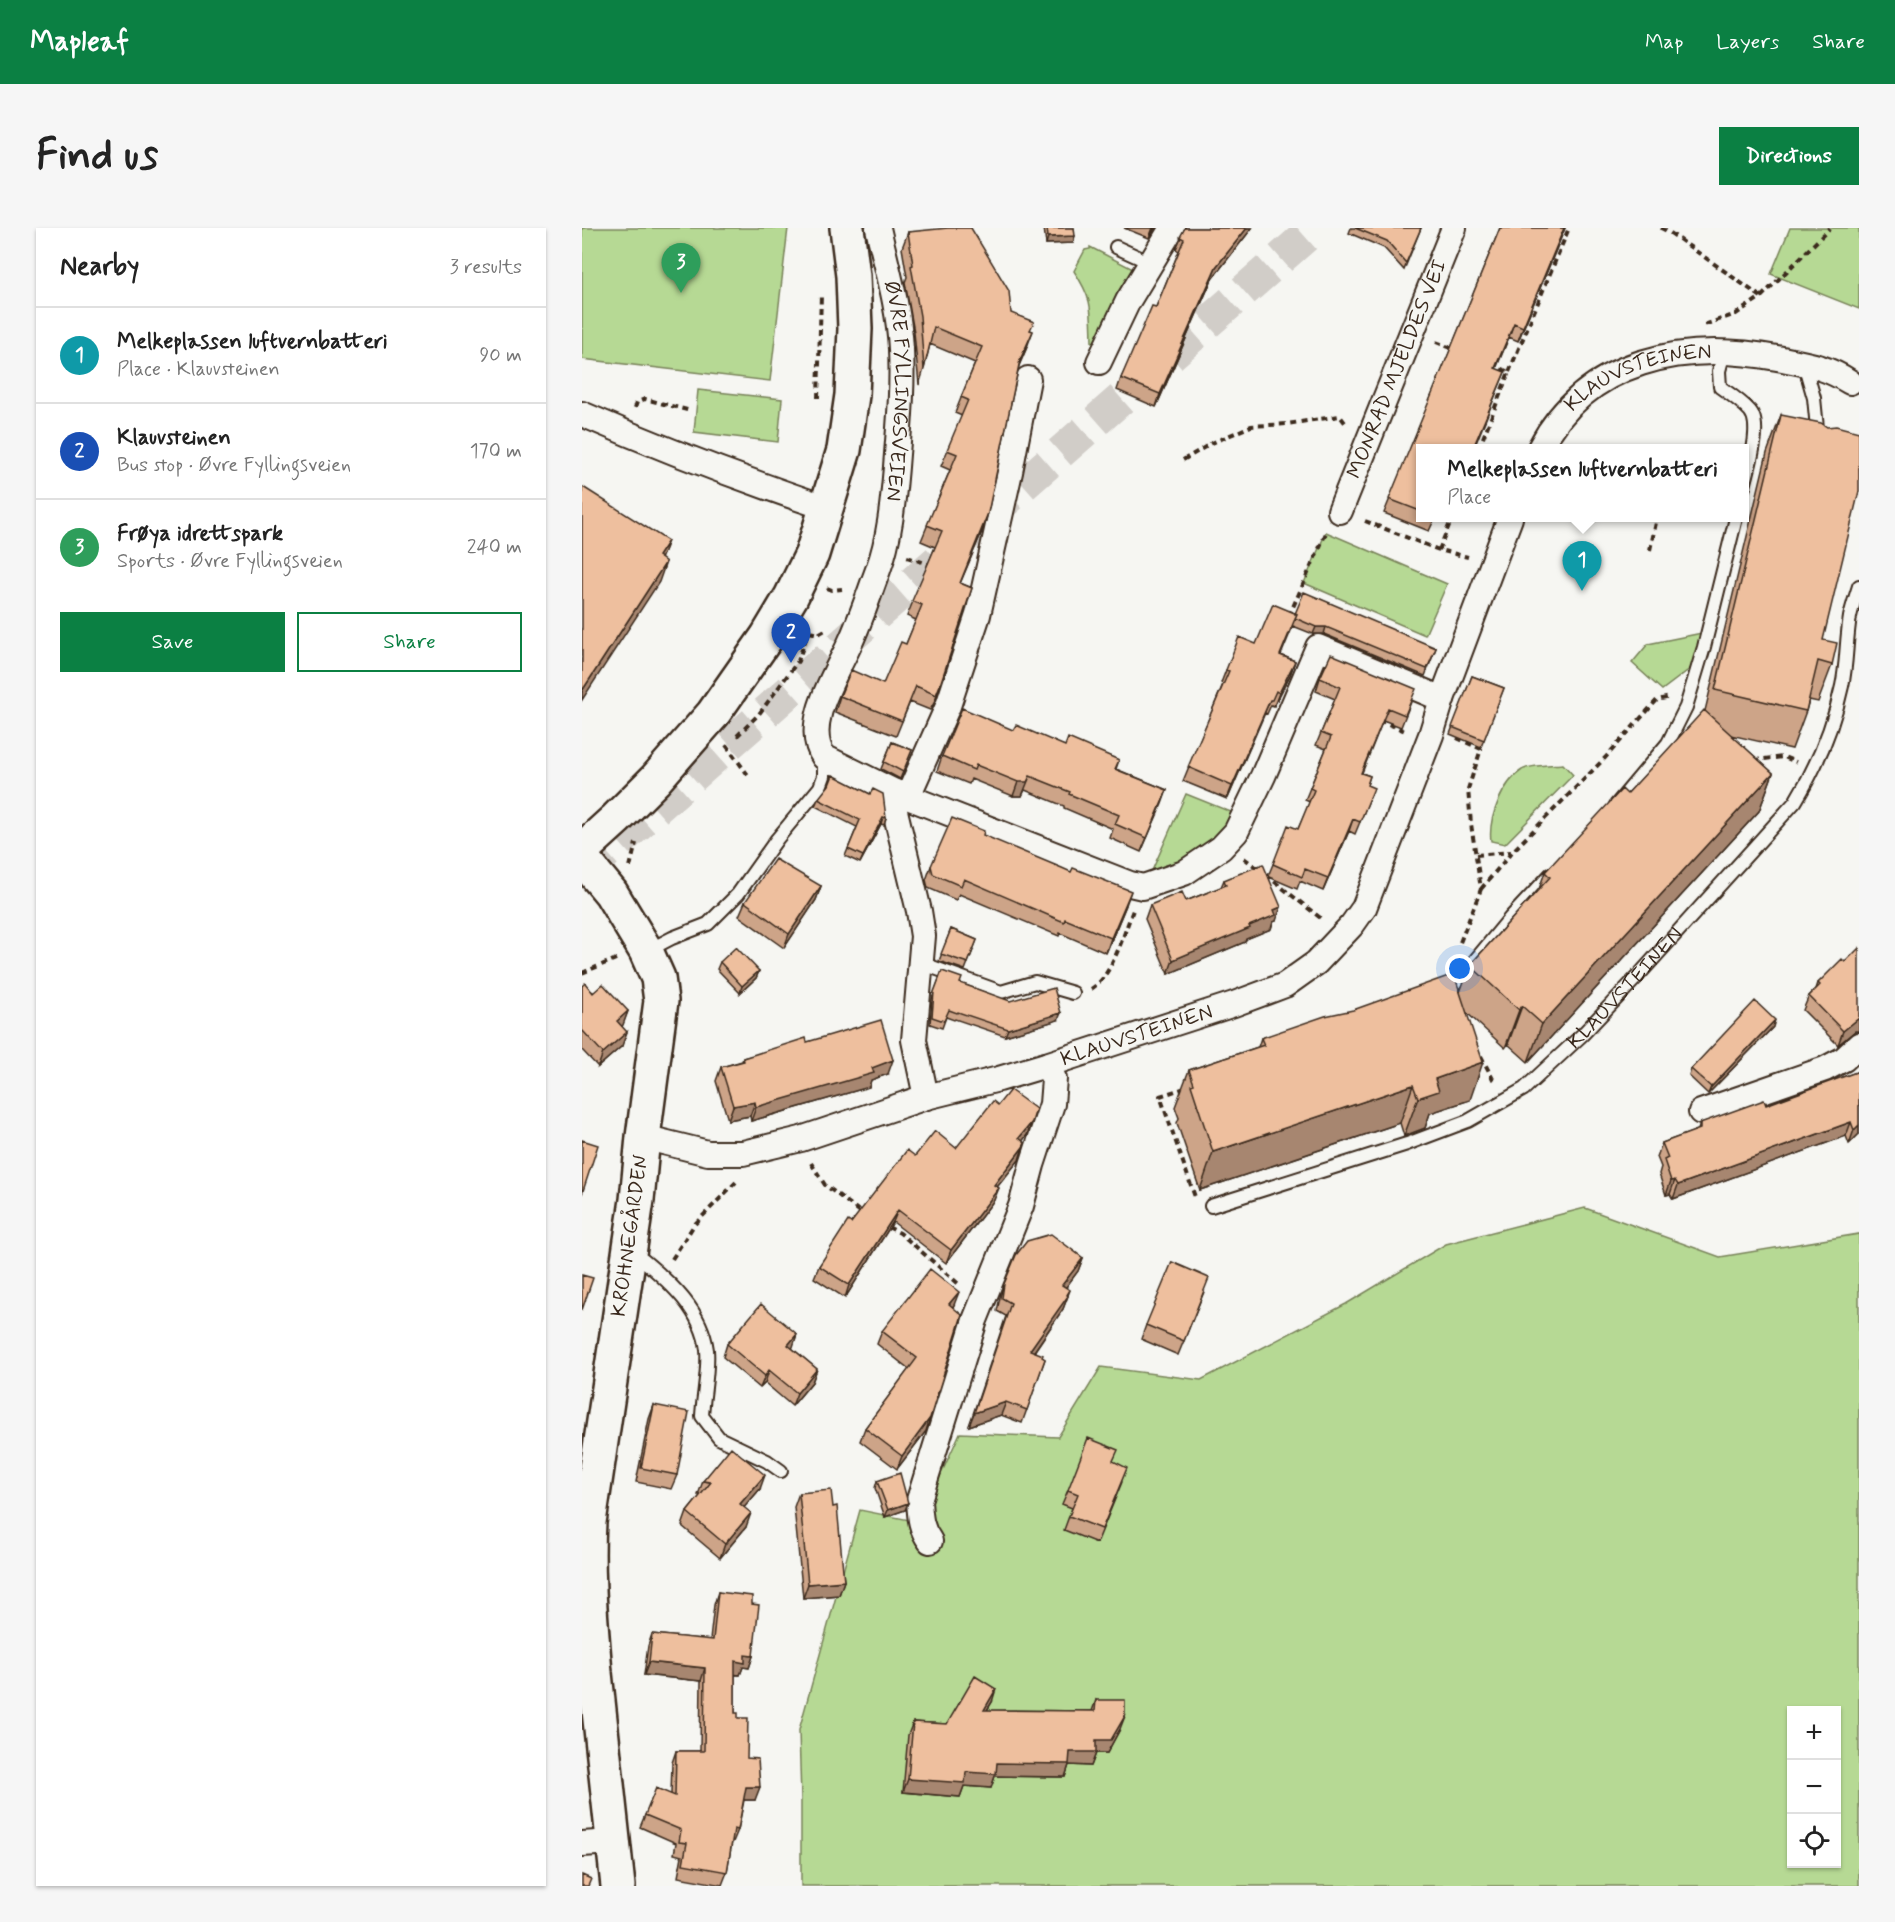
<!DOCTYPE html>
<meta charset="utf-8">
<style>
body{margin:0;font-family:Mynerve,sans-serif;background:#f6f6f6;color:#222}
.controls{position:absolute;right:18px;bottom:18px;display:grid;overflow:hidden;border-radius:0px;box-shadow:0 2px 4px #0004}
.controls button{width:54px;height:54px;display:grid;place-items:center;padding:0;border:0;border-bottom:2px solid #e0e0e0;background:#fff;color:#222;font:30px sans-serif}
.you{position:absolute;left:878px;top:741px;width:21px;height:21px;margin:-15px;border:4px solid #fff;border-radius:50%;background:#1a73e8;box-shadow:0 0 0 9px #1a73e833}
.badge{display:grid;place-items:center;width:39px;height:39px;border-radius:50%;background:#0b8043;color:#fff;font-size:20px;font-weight:700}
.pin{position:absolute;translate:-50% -50px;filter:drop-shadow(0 2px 3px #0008)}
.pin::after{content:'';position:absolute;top:32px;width:21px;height:18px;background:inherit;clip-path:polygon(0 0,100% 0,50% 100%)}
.popup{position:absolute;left:834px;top:216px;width:333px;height:78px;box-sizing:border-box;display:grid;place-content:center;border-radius:0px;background:#fff;filter:drop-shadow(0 2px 4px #0005);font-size:20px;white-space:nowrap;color:#767676}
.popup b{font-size:22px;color:#222}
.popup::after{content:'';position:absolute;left:50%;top:100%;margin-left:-12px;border:12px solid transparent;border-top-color:#fff}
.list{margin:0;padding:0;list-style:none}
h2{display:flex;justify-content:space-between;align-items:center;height:78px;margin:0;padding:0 24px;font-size:26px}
h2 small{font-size:20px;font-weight:400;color:#767676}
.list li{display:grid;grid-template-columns:39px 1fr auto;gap:18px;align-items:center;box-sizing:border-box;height:96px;padding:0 24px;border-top:2px solid #e0e0e0}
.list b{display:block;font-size:22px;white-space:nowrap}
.list p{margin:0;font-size:20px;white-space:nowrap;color:#767676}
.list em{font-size:20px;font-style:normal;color:#767676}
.actions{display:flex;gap:12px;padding:18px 24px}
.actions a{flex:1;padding:14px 0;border:2px solid #0b8043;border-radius:0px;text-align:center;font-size:21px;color:#0b8043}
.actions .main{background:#0b8043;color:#fff}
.icon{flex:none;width:33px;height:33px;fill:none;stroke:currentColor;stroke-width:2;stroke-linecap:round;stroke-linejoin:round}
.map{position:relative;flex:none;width:1277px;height:1658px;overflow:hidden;border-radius:0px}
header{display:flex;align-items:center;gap:36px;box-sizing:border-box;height:84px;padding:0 30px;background:#0b8043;color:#fff}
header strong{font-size:28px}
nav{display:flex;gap:33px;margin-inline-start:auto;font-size:21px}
.intro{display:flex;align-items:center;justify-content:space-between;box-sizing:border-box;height:144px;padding:0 36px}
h1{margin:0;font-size:42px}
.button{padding:15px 27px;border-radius:0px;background:#0b8043;color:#fff;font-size:21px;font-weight:700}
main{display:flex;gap:36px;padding:0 36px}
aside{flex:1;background:#fff;border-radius:0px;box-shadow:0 2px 4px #0004}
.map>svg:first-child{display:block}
.green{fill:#b6d994;stroke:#788259;stroke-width:1.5;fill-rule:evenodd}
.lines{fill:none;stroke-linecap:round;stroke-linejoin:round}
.primary-tunnel{stroke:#d1cdc8;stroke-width:33;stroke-dasharray:33 16;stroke-linecap:butt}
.lane-casing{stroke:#3b2a1e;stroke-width:16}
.street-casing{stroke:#3b2a1e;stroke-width:28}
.secondary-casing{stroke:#3b2a1e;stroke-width:38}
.path{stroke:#3b2a1e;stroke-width:4;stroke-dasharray:6 4.5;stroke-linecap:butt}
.lane{stroke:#f6f6f2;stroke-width:12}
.street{stroke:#f6f6f2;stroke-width:24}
.secondary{stroke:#f6f6f2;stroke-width:33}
.wall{fill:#cda488;stroke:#3b2a1e;stroke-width:1.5}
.shaded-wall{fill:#a7866f;stroke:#3b2a1e;stroke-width:1.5}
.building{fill:#eebf9e;stroke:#3b2a1e;stroke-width:1.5}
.labels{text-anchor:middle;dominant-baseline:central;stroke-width:6;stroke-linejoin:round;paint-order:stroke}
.street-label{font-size:21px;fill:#3b2a1e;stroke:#f6f6f2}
</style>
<header>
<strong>Mapleaf</strong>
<nav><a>Map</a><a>Layers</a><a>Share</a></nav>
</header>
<div class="intro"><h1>Find us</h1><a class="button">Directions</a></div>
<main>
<aside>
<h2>Nearby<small>3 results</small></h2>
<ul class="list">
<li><span class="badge" style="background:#0f9aa8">1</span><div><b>Melkeplassen luftvernbatteri</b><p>Place · Klauvsteinen</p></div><em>90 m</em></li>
<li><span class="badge" style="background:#1a4fb4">2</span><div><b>Klauvsteinen</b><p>Bus stop · Øvre Fyllingsveien</p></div><em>170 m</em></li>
<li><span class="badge" style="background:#2e9e5b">3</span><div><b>Frøya idrettspark</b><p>Sports · Øvre Fyllingsveien</p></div><em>240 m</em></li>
</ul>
<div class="actions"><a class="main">Save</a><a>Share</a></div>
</aside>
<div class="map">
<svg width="1277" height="1658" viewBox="0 0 1277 1658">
<rect width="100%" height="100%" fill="#f6f6f2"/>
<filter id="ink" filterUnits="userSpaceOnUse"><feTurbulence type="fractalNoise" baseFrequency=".0167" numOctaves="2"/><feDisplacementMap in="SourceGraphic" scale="12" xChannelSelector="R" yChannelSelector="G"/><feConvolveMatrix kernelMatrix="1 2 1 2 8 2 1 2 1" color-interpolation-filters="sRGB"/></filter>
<g filter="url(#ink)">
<path class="green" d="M0,0H206L188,153L0,131Z
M1208,0H1277V81L1189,46Z
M508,19L553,42L517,115L510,114C509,80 511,72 492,43L503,22L508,21Z
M116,162L200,171L196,214L112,204Z
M744,304L865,356L843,407L722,355Z
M1120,405L1109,440L1080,462L1050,435L1066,416Z
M981,536L991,547L923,616L909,613C906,591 920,555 940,542C947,537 971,537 981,536Z
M604,566L659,588L642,609L594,640L569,645Z
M1003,980L1138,1029L1277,1006V1658H219V1571L217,1502L278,1282L337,1294L378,1205L476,1209L519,1139L619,1152L764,1076L864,1016ZM1210,1482H1254V1636H1210Z"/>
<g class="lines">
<path class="primary-tunnel" d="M0,646L733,0"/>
<defs>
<g id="lane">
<path d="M534,19L569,35"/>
<path d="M1142,124L1137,143L1138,159C1148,166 1160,174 1168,183C1181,198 1166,241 1162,259"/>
<path d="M1222,135L1232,170L1236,210"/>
<path d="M1034,577L1086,515L1104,479L1122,419L1154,290"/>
<path d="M65,723L90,710L126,696L156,666L195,611L238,559L242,548V529"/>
<path d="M339,735L419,764L453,754L491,765"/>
<path d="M863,765L870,760L928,690L969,646"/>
<path id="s1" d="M629,978L825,916L886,893L942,861L1000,807L1054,750L1213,574C1235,538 1251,500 1260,458C1265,436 1264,412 1268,389C1270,379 1274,368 1277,358"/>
<path d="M61,1032C89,1055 120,1083 125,1122C127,1141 121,1168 120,1188L137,1210L185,1233L199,1243"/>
</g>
<g id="street">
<path id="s2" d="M296,0C305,40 317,80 319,121C321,160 317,200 314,239C311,273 308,310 296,342C287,366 279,391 268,415C255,445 219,497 242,529L313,564V583L337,683L341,708L332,812L344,869"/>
<path d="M517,134L546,73L590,0"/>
<path d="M0,186C80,221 162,252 245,280"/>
<path id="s3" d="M958,220C1005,130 1102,113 1195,130C1225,136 1243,138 1268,154"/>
<path id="s4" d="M758,283L872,0"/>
<path d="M313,564L548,656L561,659L602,645L639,620L654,604L681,548L736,419L860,471"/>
<path d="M326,568L366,478L396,387L428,244L446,151"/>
<path d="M1119,884L1243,841L1262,831L1277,817"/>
<path id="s5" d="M61,909L126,925H161L219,911L344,869L417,851L464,837L652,776L703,757L734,735L770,697L782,680L849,507L860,471L928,290"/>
<path d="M348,1313C338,1300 338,1287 337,1272L393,1092L439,978L450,937L470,876L472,851L464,837"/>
<path d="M0,1616L30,1614"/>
</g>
<path id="secondary" d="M0,622L34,591L73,552L131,486L185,409L209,369L230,326L262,222L270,167L273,101L271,48L265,0
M0,630L29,665L64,723L76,750L79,773L61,909L55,972L7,1294C4,1345 9,1394 13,1445C20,1516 28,1587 36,1658"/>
</defs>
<use href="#lane" class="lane-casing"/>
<use href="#street" class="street-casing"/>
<use href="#secondary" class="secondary-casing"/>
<path class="path" d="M1079,0L1087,4L1179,69L1154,86L1122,97
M1179,69L1248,0
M854,114L872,121
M927,144L987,0
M236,170L239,67
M53,180L55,174L63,171L109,183
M897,220L927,144L912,138
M601,232L630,215L669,198L705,196L758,188L764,196
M783,293L857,322L886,329
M857,322L870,290
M1068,322L1075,290
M325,329L349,337
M245,360L250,362L260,361
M707,388L744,305
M227,404L236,406L245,401
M797,492L823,503
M155,508L177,486L216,433L227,402
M875,510L899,521L886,561L889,596L899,661L877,717
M144,517L166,547
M1172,532L1202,529L1214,534
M894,627L929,624
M662,630L678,642
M48,639L54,615
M684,647L741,692
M899,661L930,624L1023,530L1075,472L1088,469
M0,745L34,731
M509,761C530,749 542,705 551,682
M899,828L912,853L915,852
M603,860L578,868L613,969
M229,935L243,957L277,983L282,984
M306,999L318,1005L379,1058
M90,1031L112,997L156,952"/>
<use href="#lane" class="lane"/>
<use href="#street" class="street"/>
<use href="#secondary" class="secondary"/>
</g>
<path class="wall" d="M462,0H492L491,15L464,16Z
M542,0H573L567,10Z
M603,0H670L630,51L574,179L535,162L539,150L574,79L597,23L594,21Z
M769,0H839L822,42L802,20L767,5Z
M918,0H983L936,113L927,109L914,141L923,144L892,220H838V290H853L847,303L802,285Z
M326,4L429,85L449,102L445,119L437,138L401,301L378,355L390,360L353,473L348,482L328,474L314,508L253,484L258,468L301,456L324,416L334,392L325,388L353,319L339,313L368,242L359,238L380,188L373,185L393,135L348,116L342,141L337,157L332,104L323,54L325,49L320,20Z
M1199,187L1241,412L1250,437L1236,474L1227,472L1224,483L1210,521L1149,507L1191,545L1177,583L946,834L926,816L923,820L884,784L888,872L848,885L843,900L822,908L818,895L618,962L595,895L597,890L593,879L607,842L676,819L679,810L878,764L888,737L957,661L963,644L1045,566L1123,483L1185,225Z
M713,386L854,420L843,448L742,406H731L711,398L699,427L713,433L708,447L692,478L689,477L685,486L683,485L646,570L645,571L601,553L641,456L639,455L644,442L674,416Z
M890,448L922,460L899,519L868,506Z
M738,450L829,474L819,499L801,492L780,545L788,548L785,557L787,572L773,606L767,603L741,663L718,653L715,661L687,649L694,693L691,694L689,701L664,711L663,714L586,746L563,691L568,677L604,673L639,659L642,652L686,648L691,636L716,601L728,574L723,572L744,521L734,517L753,471L734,463Z
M431,502L483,518L537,532L534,541L585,562L559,624L528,610L531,601L482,580V578L443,562L440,568H431L389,551L387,556L355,543L360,528Z
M310,514L330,522L318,551L299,541Z
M236,571L304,590L302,597L299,596L278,635L263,628L275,599L233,578Z
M401,607L544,677L524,725L478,705L477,708L377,666L374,672L346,660L344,652L349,638Z
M239,658L234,672L202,720L157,688L163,674Z
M369,701L395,712L383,742L357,733Z
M138,734L177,743L174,750L158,765L135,741Z
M1263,734L1273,803L1256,817L1221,782L1227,768L1234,761L1236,755Z
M360,743L378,755L476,792L423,808L373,791L372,792L364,789L360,800L348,796L350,771Z
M0,758L46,783L40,798V818L16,839L0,822Z
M1191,799L1126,866L1107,848L1109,841Z
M225,814L306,846L289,852L287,859L169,893L168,888L146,892L134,853L139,839L160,833L161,830Z
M1277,843V906L1267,916L1264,908L1091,971L1088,966L1084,967L1077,946L1079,939L1075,929L1080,915L1116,902L1118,895L1184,877Z
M445,907L440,913L437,932L415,959L412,972L364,1035L311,994L263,1070L232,1050L237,1038L269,995L333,928Z
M501,1030L496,1043L484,1059L486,1068L481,1081L452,1124L463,1131L440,1195L419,1187L387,1198L424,1088L415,1083L418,1069L422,1056Z
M622,1064L596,1127L559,1111L564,1097Z
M372,1077L371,1079L344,1203L315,1241L278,1213L283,1200L327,1141L295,1116L300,1103Z
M215,1106L210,1120L235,1141L230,1154L210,1178L183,1155L178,1160L141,1129L145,1116Z
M72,1177L95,1247L89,1261L54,1254L67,1191Z
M532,1234L540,1254L515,1315L482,1302L490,1280L480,1276L486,1262Z
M121,1253L178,1261L162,1279L164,1299L138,1330L100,1298L105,1284L119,1267H116Z
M295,1253L323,1282L303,1289L293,1260Z
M217,1265L251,1279L262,1353L257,1367L221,1370L212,1279Z
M136,1364L170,1376L171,1428L167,1440L161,1439L158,1447H153V1485L156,1490L173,1572H162L156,1602L151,1614H150L145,1644L140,1657L96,1649L100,1628L92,1626L94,1615L58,1599L63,1587L89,1566L90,1535L94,1523H118L119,1453L62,1447L66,1418L70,1406L128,1412L132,1377Z
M514,1472L538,1501L525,1525H514L509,1538L487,1537L483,1549L413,1548L409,1560L382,1558L378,1569L321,1564L326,1507L331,1494L365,1496L410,1474L405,1482L510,1483Z"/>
<path class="shaded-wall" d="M571,0H573L567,10Z
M665,0H670L630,51L574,179L578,166L634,39Z
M982,0H983L936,113L941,99Z
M493,8L491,15L464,16L466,9Z
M932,95L927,109L908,154L913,140Z
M451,103L445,119L432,148L438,132Z
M406,285L401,301L372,370Z
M86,313L78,334L76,328Z
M84,334L77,354L0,472V463Z
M734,399H744L742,406H731Z
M713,433L708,447L692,478L697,465Z
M688,472L646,570L645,571L650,558Z
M1191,545L1177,583L946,834L960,796Z
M448,548L440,568H431L436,554Z
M585,562L580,576L559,624L565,610Z
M301,589L299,596L278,635L281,628Z
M771,591L767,603L741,663L746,650Z
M239,658L234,672L202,720L207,706Z
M549,663L544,677L524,725L529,710Z
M699,679L694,693L691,694L689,701L664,711L663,714L586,746L591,732L667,698L692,682Z
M177,743L174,750L158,765L160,758Z
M940,778L926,816L923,820L937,782Z
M46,783L41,797L30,807L35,793Z
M479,785L476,792L423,808L426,801Z
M1277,790V803H1273L1256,817L1261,803Z
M1193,792L1191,799L1126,866L1129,859Z
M45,804L40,818L16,839L21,825Z
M311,832L306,846L289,852L287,859L169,893L174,879Z
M901,834L888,872L848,885L843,900L822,908L836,870L853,851Z
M831,857L818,895L618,962L631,924Z
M173,874L168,888L146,892L151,878Z
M450,894L445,907L433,923L437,910Z
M1269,894L1264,908L1091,971L1096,957Z
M1277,897V906L1267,916L1272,902Z
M441,919L437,932L407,969L412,957Z
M1093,952L1088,966L1084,967L1089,953Z
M417,960L412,972L364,1035L369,1022Z
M316,982L311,994L263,1070L267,1057Z
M501,1030L496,1043L476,1070L480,1057Z
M488,1062L481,1081L444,1135L448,1122Z
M377,1064L372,1077L362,1090L367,1076Z
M215,1106L211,1119L202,1130L206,1117Z
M235,1141L230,1154L210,1178L215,1165Z
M187,1142L183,1155L178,1160L183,1148Z
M424,1174L419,1187L387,1198L392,1185Z
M348,1190L344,1203L315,1241L320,1228Z
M183,1247L178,1261L153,1290L158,1276Z
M326,1275L323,1282L303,1289L306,1282Z
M169,1285L164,1299L138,1330L143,1316Z
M262,1353L257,1367L221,1370L226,1356Z
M163,1427L171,1428L167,1440L161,1439L158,1447L149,1446L153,1433Z
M67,1434L123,1440L119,1453L62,1447Z
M414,1461L410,1474L397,1495L402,1482Z
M543,1488L538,1501L525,1525H514L509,1538L487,1537L483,1549L413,1548L409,1560L382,1558L378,1569L321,1564L326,1551L384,1544L415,1535L488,1524L514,1512Z
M164,1559H178L173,1572H159Z"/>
<path class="building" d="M366,0H389L427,63L429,85L452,94L448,102L451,103L438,132L406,285L378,355L390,360L358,457L354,467L334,458L320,493L258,468L269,442L301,456L319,414L324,416L340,377L330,373L360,303L345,297L375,226L365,222L386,172L379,169L400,119L352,99L342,141L338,88L329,38L331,37L326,4Z
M465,0H492L493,8L466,9Z
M603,0H665L634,39L578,166L539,150L570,78L574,79L602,11L598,9Z
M773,0H839L824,35L805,13Z
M918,0H982L941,99L932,95L913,140L923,144L891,220H838V283L807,271Z
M1199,187L1239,195L1245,199L1254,198L1277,204V263L1241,412L1255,415L1250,437L1236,433L1224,483L1133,462Z
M1,259L86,313L76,328L84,334L0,463V260Z
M722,364L854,420L845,441L744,399H734L713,390L715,386H713Z
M691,376L715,386L698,427L713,433L697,465L694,463L690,472H688L651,556L650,558L606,539L647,443L644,442L657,409L674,416Z
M749,426L834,461L823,487L806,480L779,545L788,548L785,557L792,560L778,594L771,591L746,650L723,641L720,649L691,636L706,597L716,601L732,562L728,560L749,509L739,505L758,459L738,450Z
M890,448L922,460L902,512L870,499Z
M380,480L431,502L434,497L483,518L486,510L537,532L533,541L585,562L565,610L533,596L537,587L487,566L488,564L448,548L445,554H436L394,537L392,542L360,528Z
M1122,482L1191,545L960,796L940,778L937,782L888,737L968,649L963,644L1040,561L1045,566Z
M310,514L330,522L321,544L302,534Z
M251,547L288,566L291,561L301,566L304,590L301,589L281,628L266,621L278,592L236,571L247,557Z
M370,590L402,603L401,607L480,640L489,644L491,640L549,663L529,710L483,691L482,694L382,651L379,658L351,646L349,638Z
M193,631L239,658L207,706L163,674Z
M681,636L699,679L692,682L694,687L667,698L668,700L591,732L568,677L600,664L604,673L644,657L642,652Z
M369,701L395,712L386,735L359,726Z
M154,719L177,743L160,758L138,734Z
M1277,720V790L1261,803L1227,768L1238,757L1236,755L1260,731L1263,734Z
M360,743L380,750L378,755L428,773L472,760L479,785L426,801L376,784L375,785L367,782L362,793L350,789L352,764Z
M872,746L901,834L853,851L857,863L836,870L831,857L631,924L609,857L612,856L607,842L682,817L679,810L743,788L771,782Z
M3,755L11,765L21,756L46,783L35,793L45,804L21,825L0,802V758Z
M1173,773L1193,792L1129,859L1109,841Z
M299,792L311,832L290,840L292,845L174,879L173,874L151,878L139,839L162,833L161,830L224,810L225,814Z
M1277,843V897L1272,902L1269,894L1096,957L1093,952L1089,953L1082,932L1086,930L1080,915L1118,901V895L1182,872L1184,877Z
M428,862L454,881L450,894L437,910L443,915L441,919L412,957L417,960L369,1022L316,982L267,1057L237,1038L266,993L269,995L325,922L333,928L353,903L374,920L411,873L416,877Z
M0,912L16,917L0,966Z
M469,1006L501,1030L480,1057L488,1062L485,1067L486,1068L448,1122L461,1127L460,1129L463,1131L445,1182L424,1174L392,1185L429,1075L420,1070L422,1056L434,1027L445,1013Z
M590,1034L627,1050L602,1113L564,1097Z
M348,1041L377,1064L367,1076L380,1087L348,1190L320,1228L283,1200L335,1130L300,1103Z
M0,1047L11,1050L0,1082Z
M179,1076L215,1106L206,1117L235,1141L215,1165L187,1142L183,1148L145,1116Z
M72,1177L107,1184L95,1247L59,1240Z
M506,1210L536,1222L531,1233L545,1240L520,1301L487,1288L496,1266L486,1262Z
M149,1219L183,1247L158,1276L169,1285L143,1316L105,1284L129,1254L121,1253Z
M318,1245L326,1275L306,1282L295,1253Z
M249,1262L251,1279L255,1278L262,1353L226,1356L217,1265Z
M136,1364L170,1368V1376L177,1377L171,1428L163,1427V1435L153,1433V1485H156V1490H166L165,1530L176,1531L178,1559H164L156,1602L152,1601L145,1644L101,1636L105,1615L97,1614L99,1602L63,1587L74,1560L93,1568L94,1523H122L123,1440L67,1434L70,1406L131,1412Z
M393,1448L414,1461L402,1482L513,1483L514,1472H543V1488L529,1512H514V1524H488L487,1536L415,1535L414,1546L384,1544L383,1555L326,1551L331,1494L365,1496Z
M0,1647L9,1651L6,1658H0Z"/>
</g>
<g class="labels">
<g class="street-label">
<text stroke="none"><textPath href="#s4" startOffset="153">MONRAD MJELDES VEI</textPath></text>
<text stroke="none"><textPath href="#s3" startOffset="128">KLAUVSTEINEN</textPath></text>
<text stroke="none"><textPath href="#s2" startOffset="165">ØVRE FYLLINGSVEIEN</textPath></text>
<text stroke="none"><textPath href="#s1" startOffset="478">KLAUVSTEINEN</textPath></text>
<text stroke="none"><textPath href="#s5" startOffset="513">KLAUVSTEINEN</textPath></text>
<text transform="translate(48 1008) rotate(-82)">KROHNEGÅRDEN</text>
</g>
</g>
</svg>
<div class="controls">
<button>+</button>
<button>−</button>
<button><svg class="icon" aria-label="locate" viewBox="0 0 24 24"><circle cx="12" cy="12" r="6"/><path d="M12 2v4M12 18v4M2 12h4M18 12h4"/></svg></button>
</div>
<div class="you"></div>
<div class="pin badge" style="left:1000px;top:363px;background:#0f9aa8">1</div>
<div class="popup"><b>Melkeplassen luftvernbatteri</b>Place</div>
<div class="pin badge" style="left:209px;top:435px;background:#1a4fb4">2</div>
<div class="pin badge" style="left:99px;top:65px;background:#2e9e5b">3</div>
</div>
</main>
